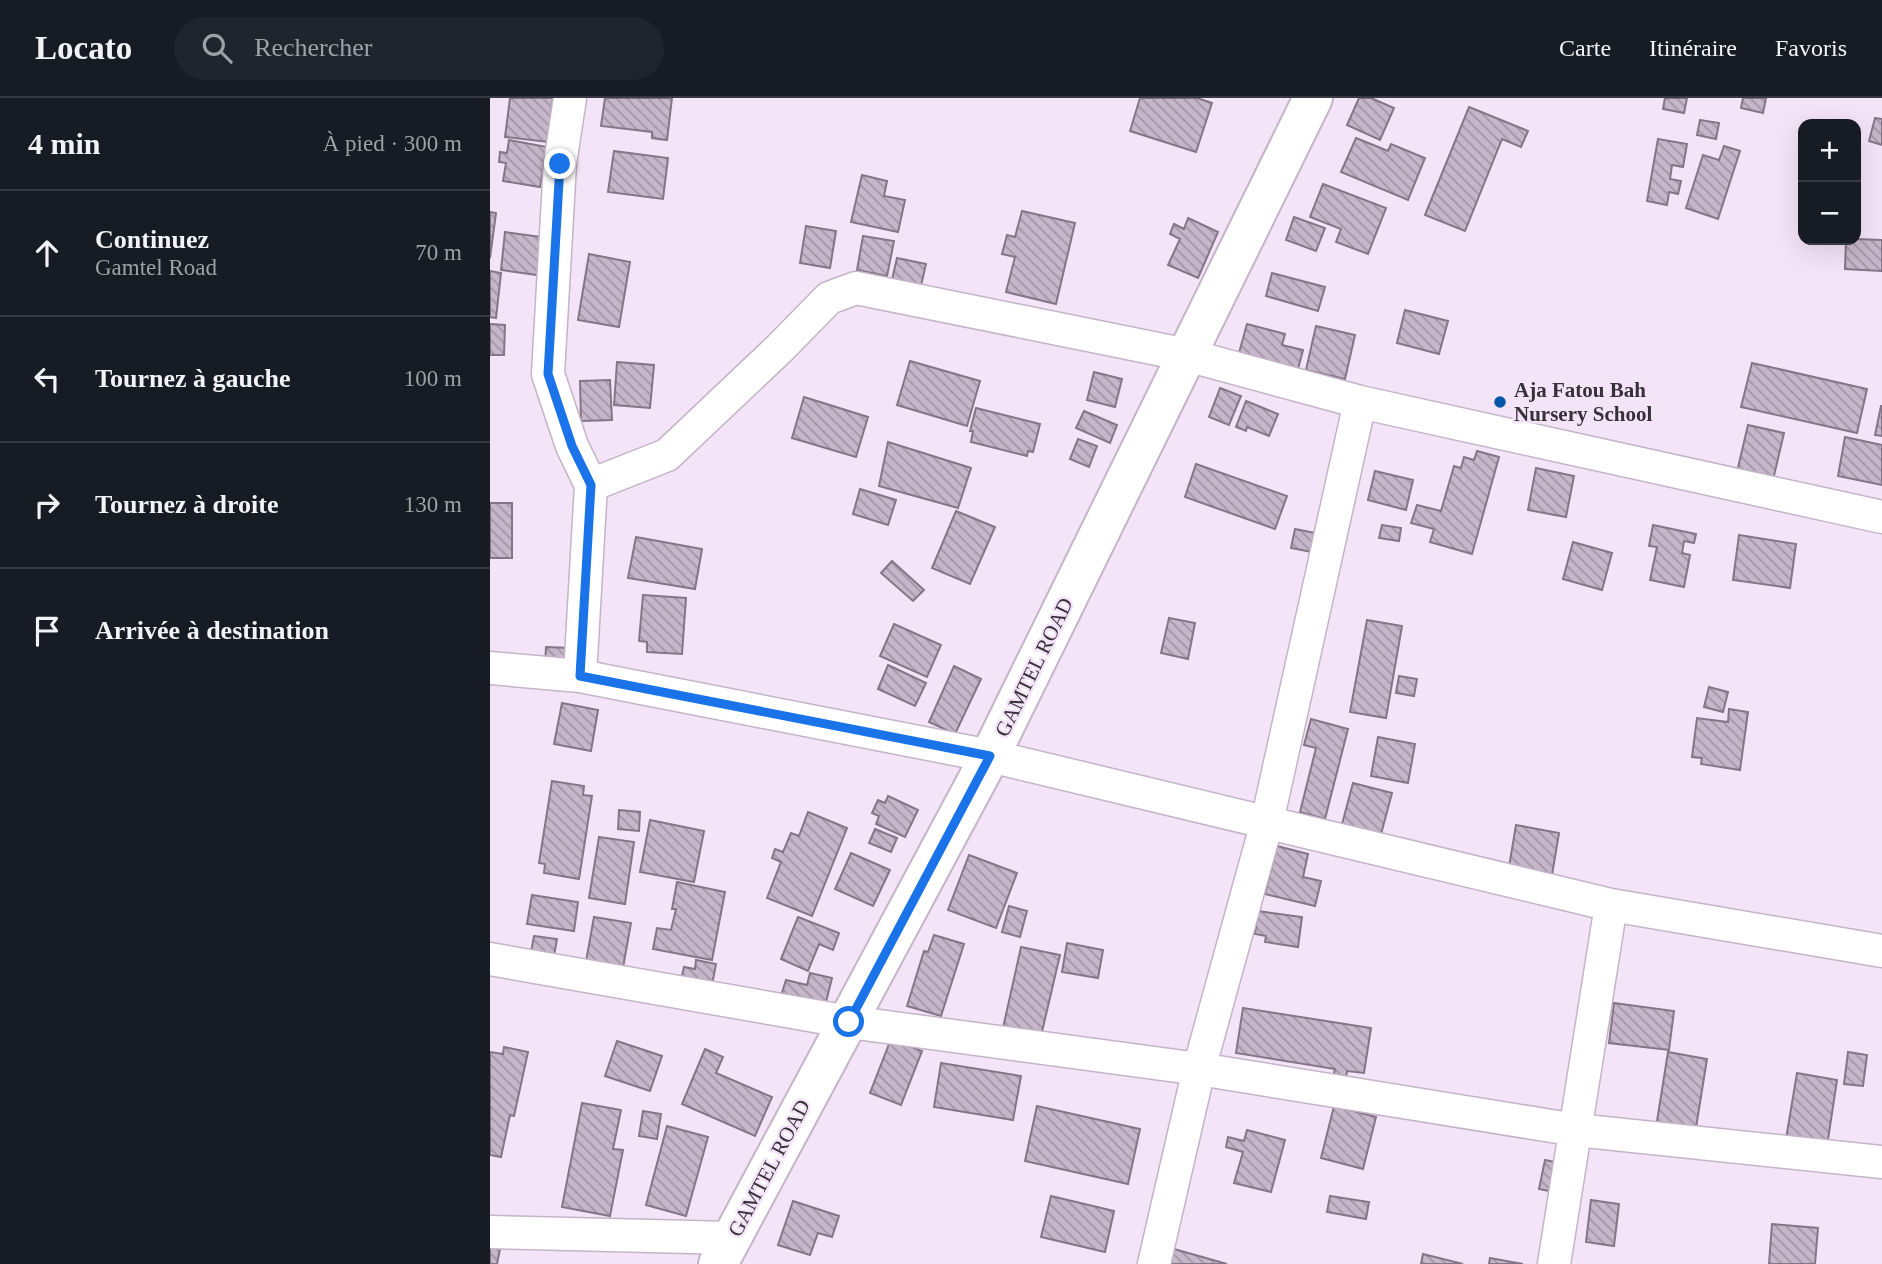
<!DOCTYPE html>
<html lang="fr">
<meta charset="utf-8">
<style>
body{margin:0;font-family:Georgia,serif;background:#20242c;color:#f1f3f6}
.controls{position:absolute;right:21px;top:21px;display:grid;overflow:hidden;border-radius:14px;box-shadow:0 7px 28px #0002}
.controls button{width:63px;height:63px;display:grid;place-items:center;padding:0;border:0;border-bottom:2px solid #363941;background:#171b24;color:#f1f3f6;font:35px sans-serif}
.stop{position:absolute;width:21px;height:21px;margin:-16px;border:5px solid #1a73e8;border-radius:50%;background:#fff}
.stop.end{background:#1a73e8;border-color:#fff;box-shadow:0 2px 7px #0008}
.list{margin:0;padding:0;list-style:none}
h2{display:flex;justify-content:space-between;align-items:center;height:91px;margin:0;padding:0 28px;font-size:30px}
h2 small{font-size:23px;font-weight:400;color:#9ea1a6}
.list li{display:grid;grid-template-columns:46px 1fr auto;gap:21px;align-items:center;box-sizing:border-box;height:126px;padding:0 28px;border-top:2px solid #363941}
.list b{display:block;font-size:26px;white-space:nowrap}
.list p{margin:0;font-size:23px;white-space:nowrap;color:#9ea1a6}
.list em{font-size:23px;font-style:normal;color:#9ea1a6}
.icon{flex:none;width:38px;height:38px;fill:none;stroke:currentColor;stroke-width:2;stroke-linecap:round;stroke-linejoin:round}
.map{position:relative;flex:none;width:1392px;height:1166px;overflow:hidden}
header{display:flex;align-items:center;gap:42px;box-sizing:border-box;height:98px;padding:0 35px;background:#171b24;border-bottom:2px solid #363941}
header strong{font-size:33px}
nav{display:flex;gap:38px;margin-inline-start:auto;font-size:24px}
.search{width:490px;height:63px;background:#20242c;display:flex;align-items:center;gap:18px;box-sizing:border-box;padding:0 24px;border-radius:38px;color:#9ea1a6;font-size:26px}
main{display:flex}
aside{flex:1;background:#171b24}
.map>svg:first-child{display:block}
.building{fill:url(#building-back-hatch);stroke:#847587;stroke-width:2}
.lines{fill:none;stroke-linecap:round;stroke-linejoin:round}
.street-casing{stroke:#c4b4c8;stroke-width:35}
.secondary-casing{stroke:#c4b4c8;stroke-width:42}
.street{stroke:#fff;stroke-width:32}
.secondary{stroke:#fff;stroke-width:38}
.route{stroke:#1a73e8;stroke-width:9}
.poi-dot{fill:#0056a4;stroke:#f4e4f8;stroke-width:2.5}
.labels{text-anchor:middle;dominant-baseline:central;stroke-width:5;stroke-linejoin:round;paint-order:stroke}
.poi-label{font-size:21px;font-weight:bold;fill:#363038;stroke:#f4e4f8;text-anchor:start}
.street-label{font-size:21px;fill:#363038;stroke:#f4e4f8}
</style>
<header>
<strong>Locato</strong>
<div class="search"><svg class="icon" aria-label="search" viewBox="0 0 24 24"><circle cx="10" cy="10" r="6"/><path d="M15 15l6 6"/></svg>Rechercher</div>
<nav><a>Carte</a><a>Itinéraire</a><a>Favoris</a></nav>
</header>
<main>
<aside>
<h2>4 min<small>À pied · 300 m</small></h2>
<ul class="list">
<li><svg class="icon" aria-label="ahead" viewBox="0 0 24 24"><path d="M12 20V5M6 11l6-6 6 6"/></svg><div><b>Continuez</b><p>Gamtel Road</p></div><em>70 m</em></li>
<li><svg class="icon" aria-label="left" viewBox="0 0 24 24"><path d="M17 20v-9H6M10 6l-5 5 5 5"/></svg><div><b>Tournez à gauche</b></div><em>100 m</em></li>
<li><svg class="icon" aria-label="right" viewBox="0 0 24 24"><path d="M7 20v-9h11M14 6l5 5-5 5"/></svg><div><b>Tournez à droite</b></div><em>130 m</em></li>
<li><svg class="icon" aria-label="arrive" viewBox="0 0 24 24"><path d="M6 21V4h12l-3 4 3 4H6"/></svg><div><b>Arrivée à destination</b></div></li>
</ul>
</aside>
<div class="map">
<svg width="1392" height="1166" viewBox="0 0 1392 1166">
<defs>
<pattern id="building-back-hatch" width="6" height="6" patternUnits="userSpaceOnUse" patternTransform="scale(1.75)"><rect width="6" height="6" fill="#c6b6c9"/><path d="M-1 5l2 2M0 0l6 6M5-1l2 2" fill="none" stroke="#a294a4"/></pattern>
</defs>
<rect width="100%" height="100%" fill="#f4e4f8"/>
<path class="building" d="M20,0H63L58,44L15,39Z
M115,0H182L177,42L162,40V34L111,28Z
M650,0H707L722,5L706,54L640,33Z
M869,0H881L904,10L890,42L857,27Z
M1175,0H1197L1194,15L1173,11Z
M1253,0H1276L1273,15L1251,10Z
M979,9L1038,33L1031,49L1012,41L975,133L935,117Z
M1385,20L1392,21V47L1379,43Z
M1210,22L1229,25L1226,41L1207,37Z
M866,40L898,53L901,46L935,60L918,102L851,74Z
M1168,41L1197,46L1193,69L1182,67L1180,81L1191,83L1188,96L1179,94L1177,107L1157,103Z
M19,42L57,49L50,89L13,83L16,65L9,64L10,54L17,55Z
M1234,48L1250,53L1228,121L1196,110L1213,57L1229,62Z
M124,53L178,60L173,101L118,94Z
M372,77L397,83L394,98L415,102L408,134L361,124Z
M833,86L896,110L878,156L846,144L851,131L820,119Z
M532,113L585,125L566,206L516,194L525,159L512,156L517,137L525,139Z
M0,114L6,115L0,160Z
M804,119L835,130L826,153L796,142Z
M698,120L728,134L708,180L678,167L690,141L680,136L684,126L694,131Z
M316,128L346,133L340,170L310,165Z
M15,134L59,140L54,178L11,172Z
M373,138L404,143L397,178L367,172Z
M1366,141L1392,142V173L1355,171L1356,142Z
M99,156L140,164L129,229L88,222Z
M407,160L436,166L430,192L401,186Z
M0,173L11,175L6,220L0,219Z
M782,175L835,189L828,213L776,198Z
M915,212L958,223L949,256L907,245Z
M0,226L15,227L14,257H0Z
M757,226L795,236L792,247L813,252L808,271L749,255Z
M826,228L865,237L855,281L816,272Z
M420,263L490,283L477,328L407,307Z
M127,264L164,267L160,310L124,307Z
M1262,265L1377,291L1367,335L1251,309Z
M604,274L632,281L625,309L597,302Z
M120,282L122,322L91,323L90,283Z
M730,290L751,298L739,327L719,319Z
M314,299L378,319L366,359L302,340Z
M756,303L788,316L779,338L757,329L756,333L746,329Z
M1391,308H1392V338L1385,337Z
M486,310L550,326L543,354L538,353L537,358L481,344L483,333H480Z
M594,313L627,327L620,345L586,330Z
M1258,327L1294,335L1283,382L1247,374Z
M1355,339L1392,347V387L1348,378Z
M588,341L607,348L599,369L580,361Z
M398,344L481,370L468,410L389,388Z
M987,353L1009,359L982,456L940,444L944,431L921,425L927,407L951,413L964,368L971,370L974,359L984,362Z
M706,366L797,398L785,431L695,399Z
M1046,370L1084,378L1076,419L1038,412Z
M885,373L923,382L916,412L878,402Z
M370,391L406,402L398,427L363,416Z
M0,405H22V460H0Z
M466,413L505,429L480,486L442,470Z
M892,427L911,430L909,443L889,440Z
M1163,427L1206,436L1204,445L1194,443L1192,455L1200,457L1194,489L1160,482L1167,449L1159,448Z
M805,431L825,435L822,454L801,450Z
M1249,437L1306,446L1300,490L1243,482Z
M146,439L212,451L205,491L138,480Z
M1083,444L1122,455L1112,492L1073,481Z
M402,463L434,492L423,503L391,475Z
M153,497L196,500L192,556L157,554V544L149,543Z
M679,520L705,525L698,561L671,555Z
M877,522L912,528L896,620L860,614Z
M404,526L451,547L437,579L390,558Z
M56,549L81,550L80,568L55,567Z
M398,567L436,585L425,608L388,591Z
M464,568L491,581L465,636L439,624Z
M909,578L927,581L924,598L906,595Z
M1219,589L1238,594L1233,614L1214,609Z
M72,605L108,612L101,653L64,646Z
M1239,611L1258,614L1250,672L1211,666L1212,660L1202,659L1207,620L1238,624Z
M821,621L858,631L835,721L810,714L826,650L814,647Z
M888,639L925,646L918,685L881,678Z
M62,683L94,688L93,697L102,698L89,781L54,775L55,766L49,765Z
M863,685L902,695L890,740L851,730Z
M398,698L428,712L415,739L386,726L389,718L382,715L388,702L395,705Z
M129,712L150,714L149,733L128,731Z
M318,714L357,730L322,818L277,800L291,764L282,760L285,751L293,754L301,735L309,738Z
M160,722L214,733L204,784L150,774Z
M1026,727L1069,735L1062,777L1019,769Z
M385,731L407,740L401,754L379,745Z
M109,739L144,744L135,806L99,800Z
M787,748L818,756L813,779L831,783L825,808L775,796Z
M361,755L400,772L383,808L345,791Z
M479,757L527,775L506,830L458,812Z
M187,784L235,794L222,862L163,851L167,830L181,832L186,811H182Z
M42,797L88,804L84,833L37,826Z
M519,808L537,813L530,839L512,834Z
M768,813L812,819L808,849L775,844L776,838L765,836Z
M104,819L141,825L132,875L95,869Z
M308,819L349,835L343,852L329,846L318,873L291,861Z
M444,837L474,846L451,918L417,908L434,853L438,854Z
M44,838L67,841L64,858L41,854Z
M577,845L613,852L608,880L572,874Z
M531,849L570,857L551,938L513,930Z
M206,862L226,866L221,892L190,886L194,869L205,871Z
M320,875L342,880L334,912L290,901L296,882L317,887Z
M1124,905L1184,913L1179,952L1119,945Z
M753,910L881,930L874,975L857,973L855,986L842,984L845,971L746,955Z
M401,941L432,953L411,1007L380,995Z
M127,943L172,958L160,993L115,978Z
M14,949L38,954L24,1018L20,1017L11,1059L0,1057V954L13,956Z
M215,951L233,959L226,975L282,999L265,1038L192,1006Z
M1178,954L1217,961L1204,1042L1165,1036Z
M1358,954L1377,957L1373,988L1354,986Z
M451,965L531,978L523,1022L444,1009Z
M1307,975L1347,982L1337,1048L1296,1041Z
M92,1005L131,1012L123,1051L133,1052L120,1118L72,1109Z
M547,1008L650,1031L638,1086L535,1063Z
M844,1008L886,1019L873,1071L831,1060Z
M153,1013L171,1016L167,1041L149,1038Z
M177,1028L218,1039L196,1118L156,1107Z
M757,1032L795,1042L781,1094L744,1085L753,1054L736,1049L738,1039L754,1043Z
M1055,1062L1075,1066L1069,1095L1049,1091Z
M561,1098L624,1113L615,1154L551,1139Z
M840,1098L879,1104L876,1121L837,1114Z
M1101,1102L1129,1106L1124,1148L1096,1144Z
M303,1103L349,1118L342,1139L328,1135L320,1157L288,1147Z
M1282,1126L1328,1130L1325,1166H1279Z
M0,1144L11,1146L7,1166H0Z
M677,1149L737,1166H672Z
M933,1156L973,1166H931Z
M1000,1160L1033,1166H999Z"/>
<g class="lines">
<defs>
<path id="street" d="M80,0L70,66L58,276L82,348L101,387L90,578
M101,387L177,357L289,251L339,200L366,190L697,257L870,304L1392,419
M0,570L90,578L500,658L1121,807L1392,853
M0,861L359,924L709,971L1086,1032L1392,1064
M0,1134L241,1140
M664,1166L709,971L777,724L870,304
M1064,1166L1121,807"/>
<path id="secondary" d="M228,1166L500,658L823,0"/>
</defs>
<use href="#street" class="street-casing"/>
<use href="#secondary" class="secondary-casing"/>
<use href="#street" class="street"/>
<use href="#secondary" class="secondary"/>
</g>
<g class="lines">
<path class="route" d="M70,66L58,276L82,348L101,387L90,578L500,658L359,924"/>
</g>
<circle class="poi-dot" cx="1010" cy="304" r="7"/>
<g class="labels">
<g class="poi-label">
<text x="1024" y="292">Aja Fatou Bah<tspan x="1024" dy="24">Nursery School</tspan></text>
</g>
<g class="street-label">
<text transform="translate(544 569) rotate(-64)">GAMTEL ROAD</text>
<text transform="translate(279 1070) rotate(-62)">GAMTEL ROAD</text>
</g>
</g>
</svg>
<div class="controls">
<button>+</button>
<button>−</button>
</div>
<div class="stop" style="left:359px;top:924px"></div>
<div class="stop end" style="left:70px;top:66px"></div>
</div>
</main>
